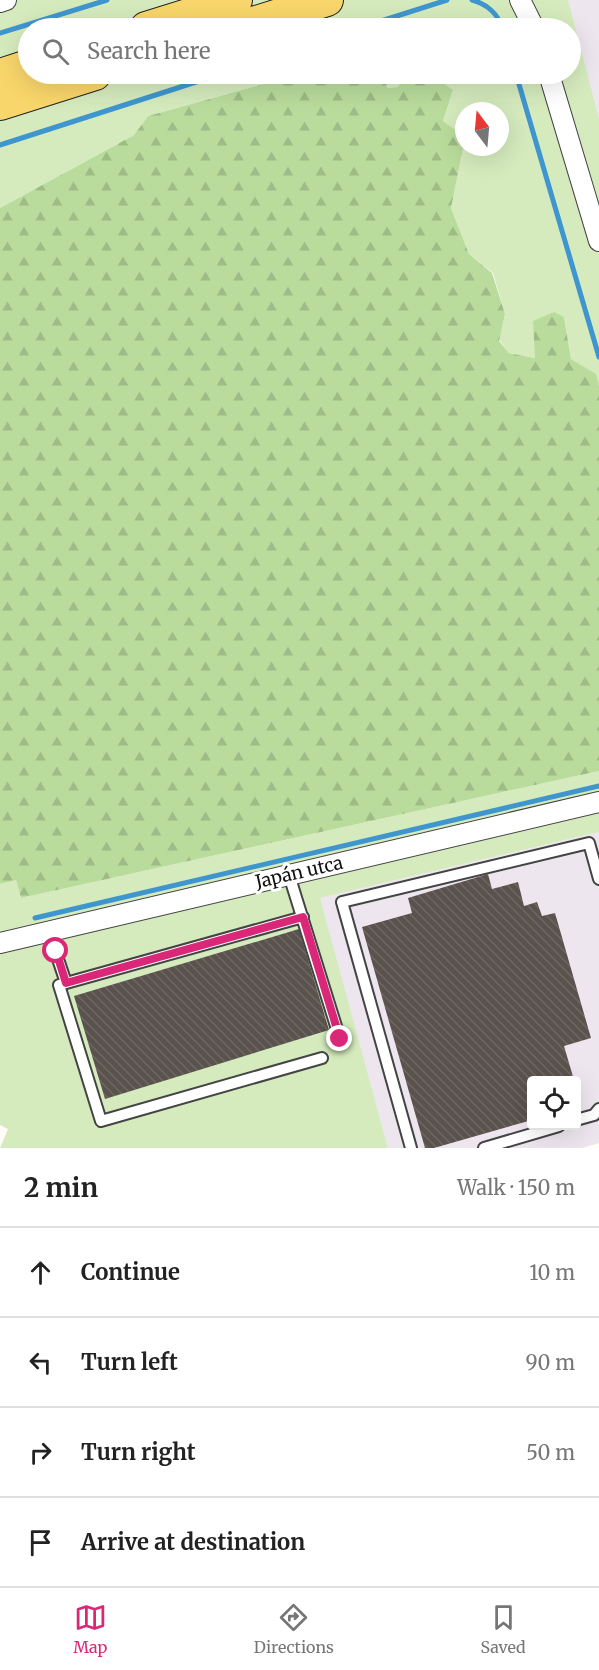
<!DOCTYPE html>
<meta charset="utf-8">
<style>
body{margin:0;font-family:Merriweather,serif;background:#f6f6f6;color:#222}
.controls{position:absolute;right:18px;bottom:18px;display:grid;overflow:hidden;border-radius:6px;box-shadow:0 6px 24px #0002}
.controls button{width:54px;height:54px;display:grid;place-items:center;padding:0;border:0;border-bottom:2px solid #e0e0e0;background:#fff;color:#222;font:30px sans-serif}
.compass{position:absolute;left:455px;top:102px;width:54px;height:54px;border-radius:50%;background:#fff;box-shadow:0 6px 24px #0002;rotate:344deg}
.stop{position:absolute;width:18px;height:18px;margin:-14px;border:4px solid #db2777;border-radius:50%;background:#fff}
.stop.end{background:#db2777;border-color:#fff;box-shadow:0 2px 6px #0008}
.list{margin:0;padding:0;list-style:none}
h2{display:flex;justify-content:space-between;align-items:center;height:78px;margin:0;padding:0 24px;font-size:26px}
h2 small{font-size:20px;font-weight:400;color:#767676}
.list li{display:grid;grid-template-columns:39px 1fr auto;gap:18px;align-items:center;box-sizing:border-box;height:90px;padding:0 24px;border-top:2px solid #e0e0e0}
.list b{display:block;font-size:22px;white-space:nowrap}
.list em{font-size:20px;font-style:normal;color:#767676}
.icon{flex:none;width:33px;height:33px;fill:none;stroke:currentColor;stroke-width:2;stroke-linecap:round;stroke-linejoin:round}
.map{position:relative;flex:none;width:599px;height:1148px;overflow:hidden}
.search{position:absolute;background:#fff;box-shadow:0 6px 24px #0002;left:18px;right:18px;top:18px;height:66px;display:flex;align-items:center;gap:15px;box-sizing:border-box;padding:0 21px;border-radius:33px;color:#767676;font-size:22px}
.sheet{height:438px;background:#fff}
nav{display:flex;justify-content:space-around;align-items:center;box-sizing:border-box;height:84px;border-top:2px solid #e0e0e0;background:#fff;font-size:16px;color:#767676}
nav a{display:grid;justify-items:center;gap:3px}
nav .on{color:#db2777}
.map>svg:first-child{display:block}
.industrial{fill:#eee6ef;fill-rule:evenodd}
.grass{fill:#d5ebbd}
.forest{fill:url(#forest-firs)}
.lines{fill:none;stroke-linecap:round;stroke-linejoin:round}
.stream{stroke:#3f96cf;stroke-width:5}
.building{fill:url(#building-back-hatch)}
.service-casing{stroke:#444;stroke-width:14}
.minor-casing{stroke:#444;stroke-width:22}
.primary-casing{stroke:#222;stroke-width:34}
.service{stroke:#fff;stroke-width:10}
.minor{stroke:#fff;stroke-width:20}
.primary{stroke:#f9d66b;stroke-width:32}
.route{stroke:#db2777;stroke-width:8}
.labels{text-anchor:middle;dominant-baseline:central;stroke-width:6;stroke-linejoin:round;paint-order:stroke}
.street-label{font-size:18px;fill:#111;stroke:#fff}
</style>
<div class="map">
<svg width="599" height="1148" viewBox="0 0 599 1148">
<defs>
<pattern id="forest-firs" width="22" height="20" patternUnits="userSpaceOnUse" patternTransform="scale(1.5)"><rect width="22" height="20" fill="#b9dc9c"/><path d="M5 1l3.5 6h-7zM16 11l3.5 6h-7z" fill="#9ebc85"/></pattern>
<pattern id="building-back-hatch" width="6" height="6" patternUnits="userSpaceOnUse" patternTransform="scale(1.5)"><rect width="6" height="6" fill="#5a524d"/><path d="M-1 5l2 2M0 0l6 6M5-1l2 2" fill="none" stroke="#6d6662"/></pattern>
</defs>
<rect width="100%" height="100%" fill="#fffdf5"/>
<path class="industrial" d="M568,0H599V118L567,1Z
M599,832V1143L582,1148H388L319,898ZM532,1080H576V1126H532Z"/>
<path class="grass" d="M0,0H568L599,118V386L595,374L571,359L564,317L554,313L536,358L509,353L499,340L505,314L493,273L469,254L451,208L464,144V147H500V111H464V136L443,121L453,90L432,74H570V28H28V74H299L148,116L134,135L0,208Z
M385,74H406L398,87L387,88Z
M599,771V832L320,898L388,1148H0L8,1129L0,1125V884L16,880L21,898Z"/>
<path class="forest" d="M299,74H385L387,88L398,87L406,74H432L453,90L443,121L464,136V144L451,208L469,254L492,273L505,314L499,341L509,353L535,358L533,321L554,312L564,317L571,359L596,374L599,386V771L21,898L16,880L0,884V208L134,135L148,116Z"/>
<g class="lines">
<path class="stream" d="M472,0C487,4 498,14 502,28
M359,28L447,0
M0,33L107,0
M516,74L599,357
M0,145L221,74
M35,918L599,786"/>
</g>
<path class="building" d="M488,874L492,889L518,882L524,906L537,902L542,916L555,913L591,1038L564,1046L574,1080H532V1120L434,1148H425L362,927L412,913L408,898Z
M299,929L329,1030L105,1099L74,996Z
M576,1093L581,1106L576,1107Z"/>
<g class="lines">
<defs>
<path id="service" d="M289,875L340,1039
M303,917L59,985L101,1121L322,1058
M49,932L66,983
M576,1120L594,1115L599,1109
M411,1148L342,902L589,843L599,879
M484,1148L559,1126"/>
<path id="minor" d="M520,0L534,28
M0,2L6,0
M549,74L599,241
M0,943L599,802"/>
<path id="primary" d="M146,28L236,0
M237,28L327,0
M0,75L28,66
M0,104L95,74"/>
</defs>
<use href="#service" class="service-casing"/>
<use href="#minor" class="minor-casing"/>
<use href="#primary" class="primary-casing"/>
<use href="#service" class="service"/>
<use href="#minor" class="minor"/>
<use href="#primary" class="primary"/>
</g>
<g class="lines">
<path class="route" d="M56,951L66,983L303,917L340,1039"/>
</g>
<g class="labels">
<g class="street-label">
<text transform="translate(299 872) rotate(-13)">Japán utca</text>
</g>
</g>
</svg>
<div class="controls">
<button><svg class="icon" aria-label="locate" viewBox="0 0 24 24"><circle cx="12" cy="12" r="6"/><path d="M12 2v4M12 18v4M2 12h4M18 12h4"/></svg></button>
</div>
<svg class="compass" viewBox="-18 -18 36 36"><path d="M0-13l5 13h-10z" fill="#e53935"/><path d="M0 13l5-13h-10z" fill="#767676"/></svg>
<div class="stop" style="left:56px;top:951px"></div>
<div class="stop end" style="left:340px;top:1039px"></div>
<div class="search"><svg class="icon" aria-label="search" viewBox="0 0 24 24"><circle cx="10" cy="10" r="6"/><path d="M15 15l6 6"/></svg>Search here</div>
</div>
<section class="sheet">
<h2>2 min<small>Walk · 150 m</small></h2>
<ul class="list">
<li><svg class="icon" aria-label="ahead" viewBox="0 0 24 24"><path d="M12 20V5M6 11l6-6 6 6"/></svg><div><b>Continue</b></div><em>10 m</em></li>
<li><svg class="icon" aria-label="left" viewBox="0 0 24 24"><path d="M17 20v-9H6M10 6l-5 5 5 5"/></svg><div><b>Turn left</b></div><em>90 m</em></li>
<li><svg class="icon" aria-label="right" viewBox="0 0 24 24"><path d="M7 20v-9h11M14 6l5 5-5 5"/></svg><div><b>Turn right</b></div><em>50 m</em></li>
<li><svg class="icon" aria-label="arrive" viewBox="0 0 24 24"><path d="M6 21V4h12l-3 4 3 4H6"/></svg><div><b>Arrive at destination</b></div></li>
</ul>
</section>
<nav>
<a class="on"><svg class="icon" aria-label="map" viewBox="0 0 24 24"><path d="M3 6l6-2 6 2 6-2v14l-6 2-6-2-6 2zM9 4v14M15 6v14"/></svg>Map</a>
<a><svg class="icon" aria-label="directions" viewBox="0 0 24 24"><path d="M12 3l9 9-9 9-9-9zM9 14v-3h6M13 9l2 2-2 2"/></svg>Directions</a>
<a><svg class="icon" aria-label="saved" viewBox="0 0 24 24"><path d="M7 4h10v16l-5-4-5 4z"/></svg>Saved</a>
</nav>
